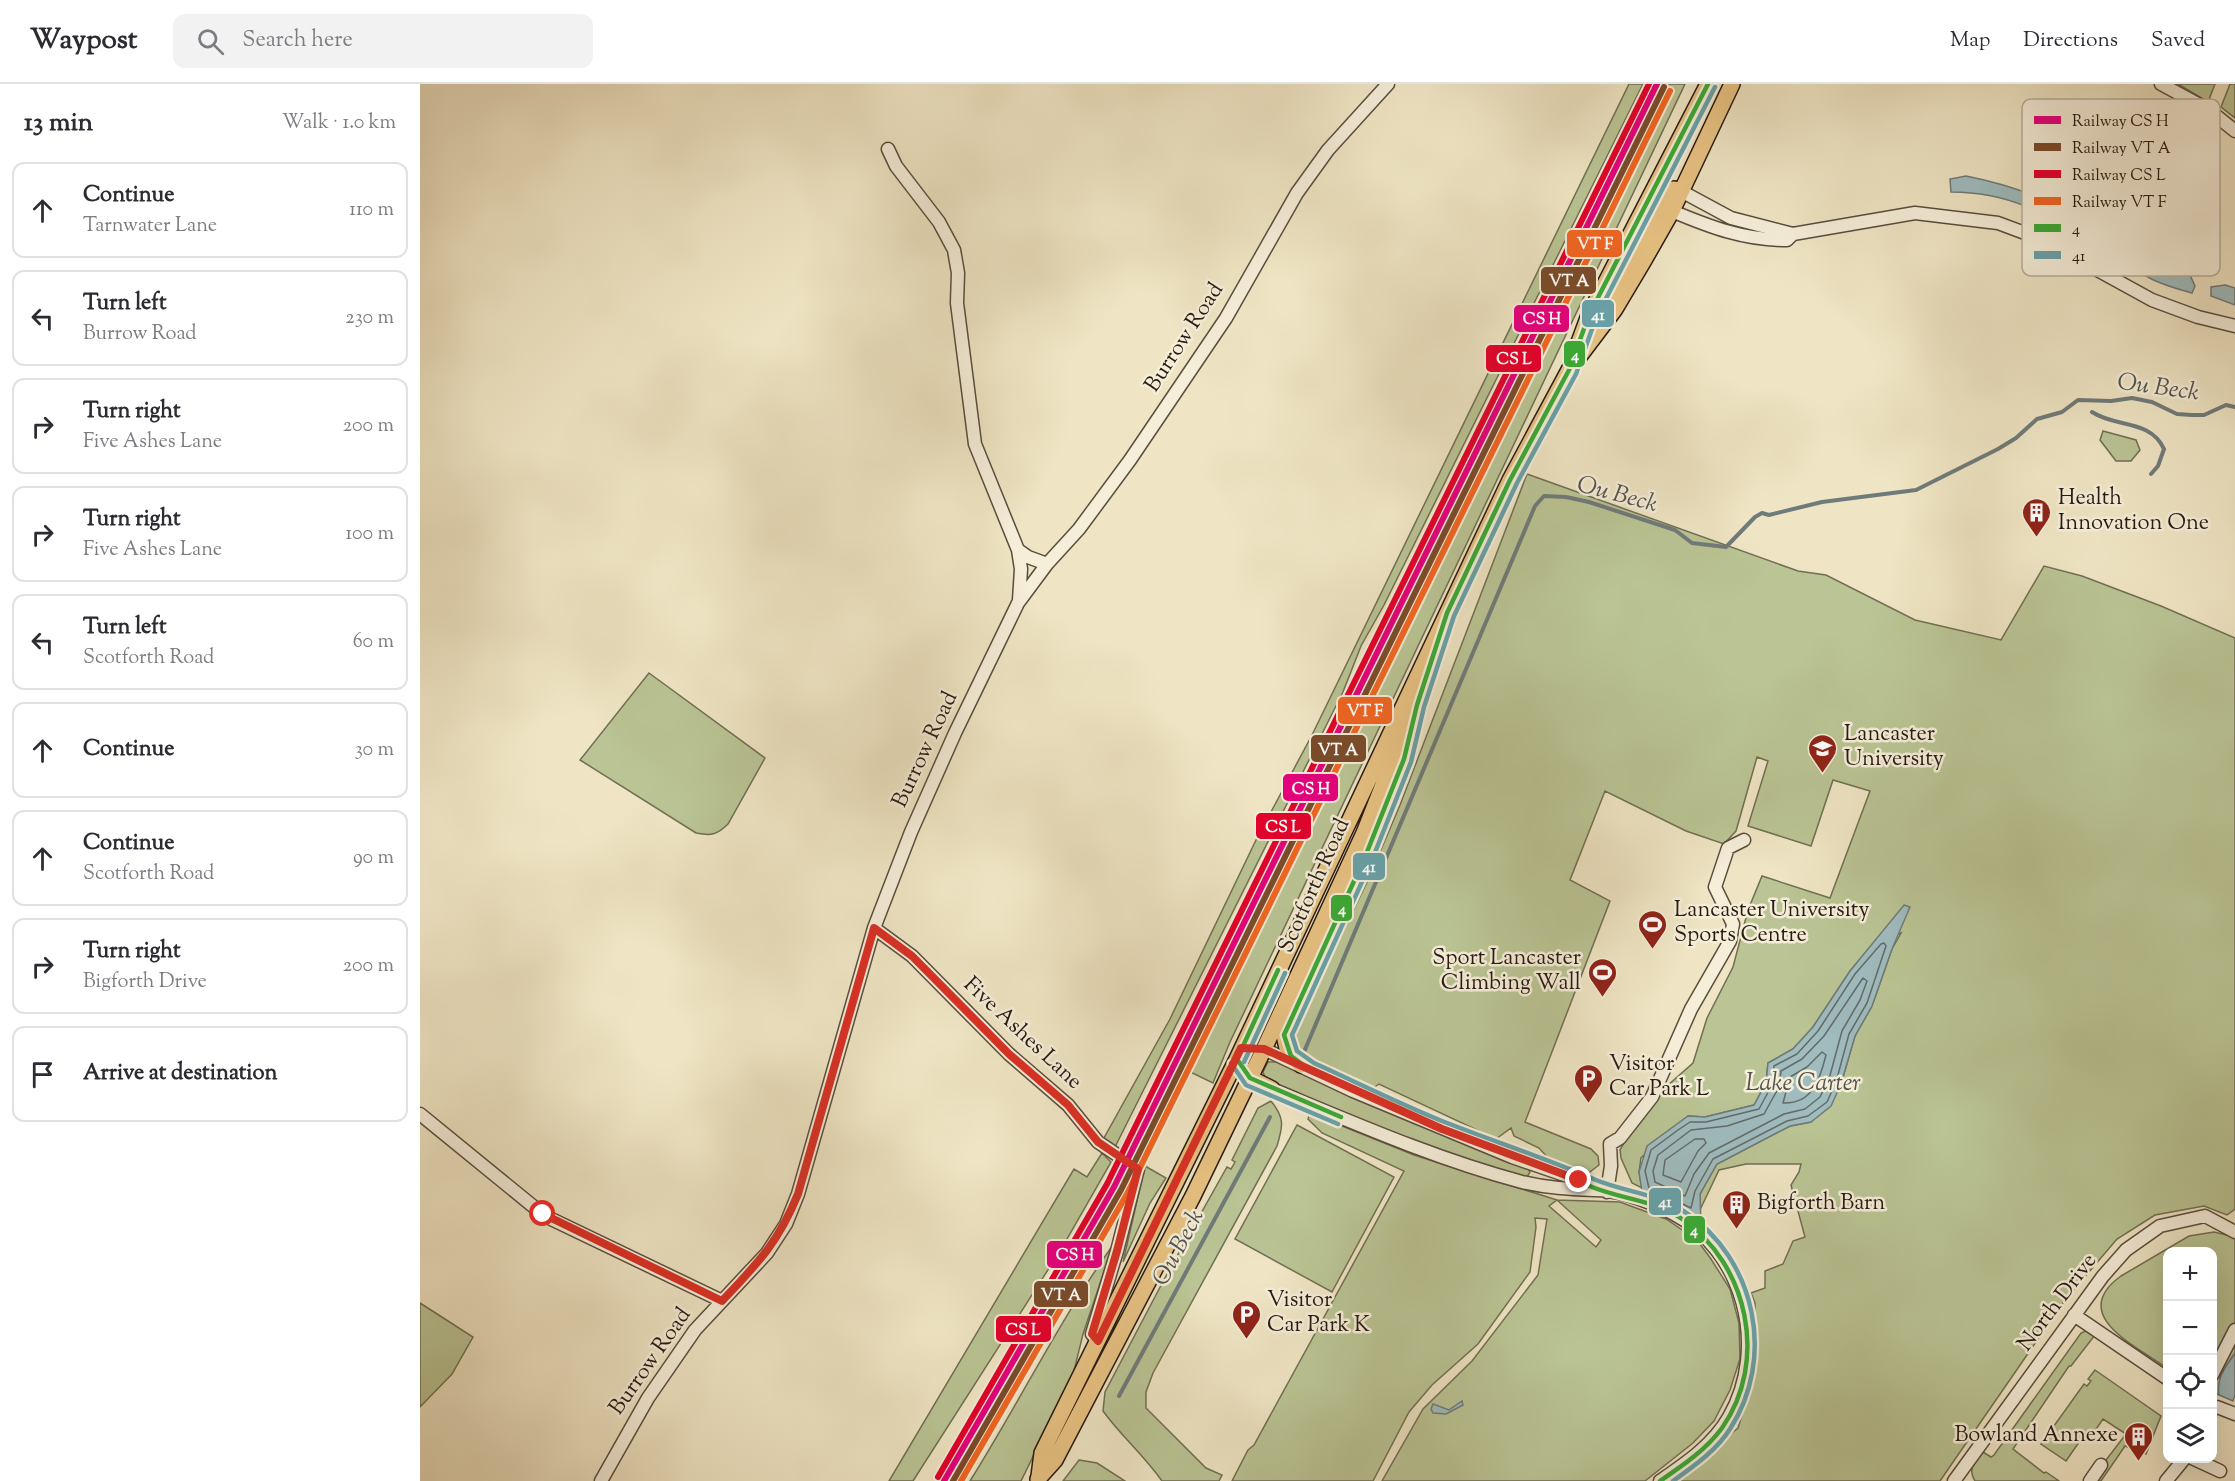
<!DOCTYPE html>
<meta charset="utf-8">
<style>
body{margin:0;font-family:"Sorts Mill Goudy",serif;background:#f2f2f3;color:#2b2b33}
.controls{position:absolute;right:18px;bottom:18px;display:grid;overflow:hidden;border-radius:12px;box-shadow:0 6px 24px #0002}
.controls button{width:54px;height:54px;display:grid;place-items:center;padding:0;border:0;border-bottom:2px solid #e1e1e2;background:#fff;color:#2b2b33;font:30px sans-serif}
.stop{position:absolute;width:18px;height:18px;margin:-14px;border:4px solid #d93025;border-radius:50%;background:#fff}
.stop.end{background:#d93025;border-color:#fff;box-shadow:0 2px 6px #0008}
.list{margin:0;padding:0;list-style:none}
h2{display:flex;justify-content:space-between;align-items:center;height:78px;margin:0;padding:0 24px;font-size:26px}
h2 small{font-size:20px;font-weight:400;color:#7c7c81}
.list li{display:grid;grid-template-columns:39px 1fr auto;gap:18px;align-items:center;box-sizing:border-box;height:96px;margin:0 12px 12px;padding:0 12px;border:2px solid #e1e1e2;border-radius:12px}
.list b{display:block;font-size:22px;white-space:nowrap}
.list p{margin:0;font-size:20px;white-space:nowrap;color:#7c7c81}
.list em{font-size:20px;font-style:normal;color:#7c7c81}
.icon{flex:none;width:33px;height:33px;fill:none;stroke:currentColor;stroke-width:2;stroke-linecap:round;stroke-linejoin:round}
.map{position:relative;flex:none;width:1815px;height:1397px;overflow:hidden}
header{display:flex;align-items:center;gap:36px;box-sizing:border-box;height:84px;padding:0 30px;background:#fff;border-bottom:2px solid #e1e1e2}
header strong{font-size:28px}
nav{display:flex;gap:33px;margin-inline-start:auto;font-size:21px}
.search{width:420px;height:54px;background:#f2f2f3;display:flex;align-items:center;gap:15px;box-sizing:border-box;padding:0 21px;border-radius:12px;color:#7c7c81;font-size:22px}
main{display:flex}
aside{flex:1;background:#fff}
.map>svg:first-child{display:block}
.green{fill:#bac494;stroke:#706f53;stroke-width:1.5;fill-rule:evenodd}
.water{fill:#9fbcbf;stroke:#6f7b7a;stroke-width:1.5}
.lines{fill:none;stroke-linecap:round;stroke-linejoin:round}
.shore{stroke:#636b68;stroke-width:1.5}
.stream{stroke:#6f7b7a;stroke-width:4}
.minor-casing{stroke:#594d3e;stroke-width:15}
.major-casing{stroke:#271a12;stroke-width:18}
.minor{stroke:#f5eed9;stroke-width:12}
.major{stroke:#e8c282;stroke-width:15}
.bus-1-casing{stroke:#f5eed9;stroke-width:9}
.bus-2-casing{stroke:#f5eed9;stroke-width:9}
.bus-1{stroke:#3aaa35;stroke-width:4.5}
.bus-2{stroke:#68a2aa;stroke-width:4.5}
.rail-1-casing{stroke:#f5eed9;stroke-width:10}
.rail-2-casing{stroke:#f5eed9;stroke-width:10}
.rail-3-casing{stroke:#f5eed9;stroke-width:10}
.rail-4-casing{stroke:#f5eed9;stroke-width:10}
.rail-1{stroke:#e5007d;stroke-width:6}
.rail-2{stroke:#7a4b2a;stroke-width:6}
.rail-3{stroke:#e4002b;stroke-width:6}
.rail-4{stroke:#f26522;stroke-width:6}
.route{stroke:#d93025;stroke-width:8}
.labels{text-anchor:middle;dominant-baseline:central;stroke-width:5;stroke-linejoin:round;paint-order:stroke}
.street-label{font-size:22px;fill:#271a12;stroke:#f5eed9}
.poi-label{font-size:22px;fill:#271a12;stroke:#f5eed9;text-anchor:start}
.water-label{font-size:24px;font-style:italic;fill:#51534f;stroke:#f5eed9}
.key{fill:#f5eed9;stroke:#b7ae9d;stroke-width:1.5}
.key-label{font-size:16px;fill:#271a12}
.line-badge{stroke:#f5eed9;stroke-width:2}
.badge-label{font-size:16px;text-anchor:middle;font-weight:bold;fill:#fff}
</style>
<header>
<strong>Waypost</strong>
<div class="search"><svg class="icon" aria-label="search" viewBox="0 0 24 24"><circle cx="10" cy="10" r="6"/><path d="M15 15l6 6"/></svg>Search here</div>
<nav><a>Map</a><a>Directions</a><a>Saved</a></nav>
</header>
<main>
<aside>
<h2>13 min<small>Walk · 1.0 km</small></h2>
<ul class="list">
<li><svg class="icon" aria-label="ahead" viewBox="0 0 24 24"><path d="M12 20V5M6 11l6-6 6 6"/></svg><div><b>Continue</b><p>Tarnwater Lane</p></div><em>110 m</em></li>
<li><svg class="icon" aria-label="left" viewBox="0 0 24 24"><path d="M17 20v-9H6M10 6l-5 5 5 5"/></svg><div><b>Turn left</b><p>Burrow Road</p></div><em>230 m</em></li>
<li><svg class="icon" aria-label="right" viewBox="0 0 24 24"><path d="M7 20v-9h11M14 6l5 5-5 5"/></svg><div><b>Turn right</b><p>Five Ashes Lane</p></div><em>200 m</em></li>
<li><svg class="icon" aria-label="right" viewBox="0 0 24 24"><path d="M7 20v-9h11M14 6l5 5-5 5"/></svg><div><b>Turn right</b><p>Five Ashes Lane</p></div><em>100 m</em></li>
<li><svg class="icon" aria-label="left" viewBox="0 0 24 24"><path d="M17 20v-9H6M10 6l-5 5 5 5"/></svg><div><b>Turn left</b><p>Scotforth Road</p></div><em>60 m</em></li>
<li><svg class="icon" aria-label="ahead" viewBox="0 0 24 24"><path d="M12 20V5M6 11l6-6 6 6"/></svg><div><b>Continue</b></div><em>30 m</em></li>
<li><svg class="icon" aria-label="ahead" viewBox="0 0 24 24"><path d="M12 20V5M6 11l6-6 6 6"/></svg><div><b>Continue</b><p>Scotforth Road</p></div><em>90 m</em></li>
<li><svg class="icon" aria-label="right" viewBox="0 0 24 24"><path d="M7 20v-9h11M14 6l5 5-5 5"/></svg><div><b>Turn right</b><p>Bigforth Drive</p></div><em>200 m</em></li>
<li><svg class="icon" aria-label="arrive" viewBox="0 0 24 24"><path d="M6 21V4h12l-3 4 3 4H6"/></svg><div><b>Arrive at destination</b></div></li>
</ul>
</aside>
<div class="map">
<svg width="1815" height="1397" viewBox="0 0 1815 1397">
<rect width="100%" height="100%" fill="#efe5c4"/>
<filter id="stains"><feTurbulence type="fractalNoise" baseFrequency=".00333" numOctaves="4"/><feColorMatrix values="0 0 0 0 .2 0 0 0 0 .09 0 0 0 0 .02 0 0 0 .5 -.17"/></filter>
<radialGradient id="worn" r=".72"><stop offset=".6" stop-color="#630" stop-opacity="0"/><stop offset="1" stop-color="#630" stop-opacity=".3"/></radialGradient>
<path class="green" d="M1209,0H1223L964,521L941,562L923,608L695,1063L690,1062L684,1054L750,935L836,756L892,651Z
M1246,0H1265L810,958L793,999L766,986Z
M1758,0H1795L1788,18Z
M1810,0H1815V34L1801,23Z
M1683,347L1716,356L1720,366L1711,377H1696L1680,356Z
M1107,390L1378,487L1406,491L1495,536L1581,556L1624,482L1662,492L1741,522L1815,554V1125L1807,1131L1784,1122L1735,1131L1697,1155L1645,1216L1520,1397H1251L1318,1344L1336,1285L1335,1219L1331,1209L1345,1204V1187L1363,1180L1373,1157L1385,1153L1371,1101L1379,1088L1381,1080H1326L1299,1086L1279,1128L1280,1110L1297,1080L1370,1042L1391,1038L1421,1000L1435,952L1452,922L1472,865L1481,849L1453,860L1430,887L1393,943L1373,965L1348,979L1346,999L1334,1021L1285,1033L1268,1032L1221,1074L1219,1088L1222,1104L1212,1099L1201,1074L1200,1066L1213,1043L1239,1009L1273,979L1287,934L1313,883L1328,826L1342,792L1410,814L1450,707L1413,696L1391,762L1328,742L1348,677L1337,673L1316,747L1304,760L1266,747L1185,707L1150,796L1190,817L1105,1038L1171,1065L1178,1072L1179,1081L1166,1091L1129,1075L1119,1064L1094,1052L1091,1044L1076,1055L959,1000L952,1005C933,997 893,982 880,967C875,960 876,951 877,943L948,796L980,721Z
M229,589L345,674L308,740C297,751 291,752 276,749L160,676Z
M848,978H858L1023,1051L1107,1083L1110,1088L1107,1093H1101C1019,1065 920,1037 845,994L843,988Z
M851,1017C865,1034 863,1042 857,1062L733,1289L726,1308V1324L786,1384L802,1391L799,1397H742C723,1370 701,1352 683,1327L685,1308L748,1188L807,1083L811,1085L815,1078L812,1076L838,1024Z
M890,1029L994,1071L1137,1116L1200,1118L1246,1135L1277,1156L1291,1175L1310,1205L1319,1239L1320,1275L1310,1306L1294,1337L1273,1359L1225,1397H962L1003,1325L1052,1277L1118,1191L1127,1135L1115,1134L1116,1143L1110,1188L1058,1260L1012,1301L989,1328L953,1397H812L828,1366L834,1361L984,1087L902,1049L888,1035ZM1137,1116L1181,1156L1176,1163L1129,1122Z
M877,1041L974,1093L912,1208L815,1155Z
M682,1069L691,1078L640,1167L493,1397H469L654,1085L667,1093Z
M725,1082L746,1094L730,1119L703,1178Z
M1794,1148L1815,1153V1269L1800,1291L1799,1311L1792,1308V1168H1748L1747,1284C1716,1262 1647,1231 1701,1192L1769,1152Z
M693,1161L663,1250L653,1291L601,1397H550C599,1319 640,1235 693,1161Z
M0,1219L53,1253L32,1290L0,1323Z
M1668,1246L1675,1251L1651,1282H1649L1593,1365L1624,1389L1626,1388L1639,1397H1555C1547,1385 1555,1377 1563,1368L1571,1373L1574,1371L1661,1249Z
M1675,1286L1741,1332L1726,1370L1705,1362L1681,1397H1670L1706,1350L1683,1335L1668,1357L1662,1354L1646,1377L1621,1360L1664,1300L1667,1302L1671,1297L1668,1295Z
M659,1376L677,1379L705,1397H643Z"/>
<path class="water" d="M1546,92C1606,104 1644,121 1691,160L1683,166C1631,134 1596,108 1531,108L1530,95Z
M1706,160L1751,187L1770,191L1775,202L1772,209C1746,202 1715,193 1700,168Z
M1805,201L1815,204V221L1791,212V203Z
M1484,821L1490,823L1472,865L1452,922L1435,952L1421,1000L1411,1022L1391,1038L1370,1042L1297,1080L1280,1110L1281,1141L1250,1120L1222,1108L1219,1088L1227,1062L1268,1032L1285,1033L1334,1021L1346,999L1348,979L1373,965L1393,943L1430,887Z
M1815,1269V1311L1813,1317L1799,1311C1796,1293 1806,1283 1815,1269Z
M1042,1317L1043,1321L1026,1330L1013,1329L1011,1325L1013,1320L1029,1326Z"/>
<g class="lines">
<path class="shore" d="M1461,860L1464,859L1466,862L1447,919L1429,950L1416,998L1407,1018L1388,1032L1367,1037L1293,1075L1275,1107L1271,1124L1229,1104L1225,1087L1231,1066L1258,1046L1270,1038H1286L1339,1025L1352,1001L1354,982L1377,970L1398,947L1435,890Z
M1443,894L1447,897L1440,916L1422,947L1409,995L1400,1013L1385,1025L1364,1030L1289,1069L1274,1090L1265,1112L1235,1098L1233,1087L1238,1071L1271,1046L1307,1042L1344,1030L1359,1003L1361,987L1382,975L1404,952Z
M1402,968L1406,971C1400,995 1393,1020 1363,1019L1370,993L1387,983Z
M1275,1055H1284L1286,1059L1278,1067L1261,1098L1243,1091L1245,1076Z"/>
<path class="stream" d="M1672,328C1696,344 1730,335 1744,365L1738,382L1731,390
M884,968L1115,422L1124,412L1146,413L1169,418L1255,446L1272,459L1306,463L1335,433L1342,429L1349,431L1402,418L1496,406L1578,365L1596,354L1617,335L1642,328L1658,316L1691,317L1712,314L1732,318L1757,330L1772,331H1784L1806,321L1815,323
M699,1312L850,1033"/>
<defs>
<path id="minor" d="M1741,0L1789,26L1815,47
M468,65L476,82L519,138L534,166L538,189L537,219L555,360L598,466L601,485L599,516
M1261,107L1311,134L1373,150L1495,129L1578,139L1621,155L1732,216L1778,233L1815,242
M1252,127C1290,143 1324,156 1367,156L1372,151
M598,466L608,473L627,480
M454,844L492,872L589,970L648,1021L678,1058L718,1085L697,1167L672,1250L678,1257
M844,965L933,1007L1092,1073L1159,1096L1175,1106
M852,1005C934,1039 1016,1075 1102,1098C1127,1104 1149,1105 1174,1106C1199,1106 1230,1118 1252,1129C1324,1166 1349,1263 1309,1333C1293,1361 1266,1379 1240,1397
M0,1030L125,1132L302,1217
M1187,1108L1191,1082L1190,1060L1200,1054L1232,1013L1271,925L1310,857L1313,840L1295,803L1308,764L1324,756
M1654,1231L1748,1295
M1792,1291L1815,1246
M1797,1323L1815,1330
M1772,1374L1800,1387
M181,1397L228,1314L275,1246L347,1169L366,1140L378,1110L454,844L491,748L535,649L598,519L627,480L659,445L710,376L806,234L877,109L908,66L968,0
M1534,1397L1683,1192L1706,1166L1740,1142L1785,1132L1815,1148
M1670,1397L1681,1381
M1746,1397L1765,1374"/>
<path id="major" d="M1191,210L1245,111L1254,105L1261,107
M1155,269L1169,231L1288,0
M881,981L867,964L864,951L955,746
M825,987L830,994L852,1005
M619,1392L622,1369L817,975L1090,396L1149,286L1195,225L1223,178L1252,127L1312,0
M618,1395L635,1376L773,1112L844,965L944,749L1007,589"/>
</defs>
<use href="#minor" class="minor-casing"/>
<use href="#major" class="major-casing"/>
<use href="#minor" class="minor"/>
<use href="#major" class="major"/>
<defs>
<path id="bus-1" d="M817,975L858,886
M817,975L830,994L921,1033
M1240,1397C1262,1382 1286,1366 1302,1344C1349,1277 1328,1180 1262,1135C1235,1116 1201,1115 1172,1103C1123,1081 1072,1065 1023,1045C978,1027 934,1006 890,986L871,972L864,951L945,773L984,675L997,621L1027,529L1090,396L1149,286L1169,231L1288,0"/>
<path id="bus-2" d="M824,978L865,889
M811,979L826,1001L918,1040
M1253,1397C1274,1382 1296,1367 1310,1345C1356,1274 1336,1175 1265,1128C1239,1110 1205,1108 1176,1096C1127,1075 1076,1058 1027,1039C982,1021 938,999 894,979L877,967L872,951L952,776L991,678L1004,623L1034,532L1097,399L1156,290L1176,234L1295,3"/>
</defs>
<use href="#bus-1" class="bus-1-casing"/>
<use href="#bus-2" class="bus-2-casing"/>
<use href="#bus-1" class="bus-1"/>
<use href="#bus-2" class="bus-2"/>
<defs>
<path id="rail-1" d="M524,1397L694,1103L1237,0"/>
<path id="rail-2" d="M533,1397L701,1106L1244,3"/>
<path id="rail-3" d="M518,1393L687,1100L1229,0"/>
<path id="rail-4" d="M541,1397L707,1110L1250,7"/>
</defs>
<use href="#rail-1" class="rail-1-casing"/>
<use href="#rail-2" class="rail-2-casing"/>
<use href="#rail-3" class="rail-3-casing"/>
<use href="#rail-4" class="rail-4-casing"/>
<use href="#rail-1" class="rail-1"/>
<use href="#rail-2" class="rail-2"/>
<use href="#rail-3" class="rail-3"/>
<use href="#rail-4" class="rail-4"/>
</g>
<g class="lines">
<path class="route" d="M123,1130L302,1217C338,1179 358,1159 378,1110L454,844L492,872L589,970L648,1021L678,1058L718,1085L697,1167L672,1250L678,1257L821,964L844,965L1022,1045L1159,1096"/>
</g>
<defs>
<symbol id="building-pin" viewBox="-11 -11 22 30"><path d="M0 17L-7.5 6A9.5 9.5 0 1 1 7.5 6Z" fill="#8f2418" stroke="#f5eed9"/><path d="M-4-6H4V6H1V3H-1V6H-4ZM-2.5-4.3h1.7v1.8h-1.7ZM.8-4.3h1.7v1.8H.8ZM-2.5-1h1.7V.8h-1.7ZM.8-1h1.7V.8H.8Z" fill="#fff"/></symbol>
<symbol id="university-pin" viewBox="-11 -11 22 30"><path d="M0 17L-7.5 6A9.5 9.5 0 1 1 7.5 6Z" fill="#8f2418" stroke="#f5eed9"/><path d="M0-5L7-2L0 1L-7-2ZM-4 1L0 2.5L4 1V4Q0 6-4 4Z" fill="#fff"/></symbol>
<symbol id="stadium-pin" viewBox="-11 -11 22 30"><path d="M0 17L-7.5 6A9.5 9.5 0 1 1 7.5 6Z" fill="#8f2418" stroke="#f5eed9"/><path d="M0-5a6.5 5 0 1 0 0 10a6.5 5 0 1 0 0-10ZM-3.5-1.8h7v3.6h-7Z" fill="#fff"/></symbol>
<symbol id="parking-pin" viewBox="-11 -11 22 30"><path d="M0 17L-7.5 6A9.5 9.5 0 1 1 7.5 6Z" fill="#8f2418" stroke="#f5eed9"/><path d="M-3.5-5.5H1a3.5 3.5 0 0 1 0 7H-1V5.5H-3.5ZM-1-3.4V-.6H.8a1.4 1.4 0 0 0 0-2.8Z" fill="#fff"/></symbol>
</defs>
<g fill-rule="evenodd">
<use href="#building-pin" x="1600" y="412" width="33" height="45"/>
<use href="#university-pin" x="1386" y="648" width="33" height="45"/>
<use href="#stadium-pin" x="1216" y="824" width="33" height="45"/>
<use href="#stadium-pin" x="1166" y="872" width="33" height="45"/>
<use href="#parking-pin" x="1152" y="978" width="33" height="45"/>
<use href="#building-pin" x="1300" y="1104" width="33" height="45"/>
<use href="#parking-pin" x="810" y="1214" width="33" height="45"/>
<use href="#building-pin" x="1702" y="1336" width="33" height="45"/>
</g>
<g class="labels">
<g class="street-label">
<text transform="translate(765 254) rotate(-57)">Burrow Road</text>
<text transform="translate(506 666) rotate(-65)">Burrow Road</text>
<text transform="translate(895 802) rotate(-66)">Scotforth Road</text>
<text transform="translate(602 950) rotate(43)">Five Ashes Lane</text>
<text transform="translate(1638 1219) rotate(-53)">North Drive</text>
<text transform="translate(231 1278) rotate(-55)">Burrow Road</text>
</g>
<g class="poi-label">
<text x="1638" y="415">Health<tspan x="1638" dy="25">Innovation One</tspan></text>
<text x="1424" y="651">Lancaster<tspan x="1424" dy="25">University</tspan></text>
<text x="1254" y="827">Lancaster University<tspan x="1254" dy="25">Sports Centre</tspan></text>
<text x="1161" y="875" text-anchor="end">Sport Lancaster<tspan x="1161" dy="25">Climbing Wall</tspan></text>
<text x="1189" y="981">Visitor<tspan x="1189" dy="25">Car Park L</tspan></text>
<text x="1337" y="1120">Bigforth Barn</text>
<text x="847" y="1217">Visitor<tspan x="847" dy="25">Car Park K</tspan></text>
<text x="1698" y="1352" text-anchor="end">Bowland Annexe</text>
</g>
<g class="water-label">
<text transform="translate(1738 304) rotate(8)">Ou Beck</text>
<text transform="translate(1197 411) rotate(15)">Ou Beck</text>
<text x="1383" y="1000">Lake Carter</text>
<text transform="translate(759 1164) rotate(-62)">Ou Beck</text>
</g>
</g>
<rect x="1602" y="15" width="198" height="177" rx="9" class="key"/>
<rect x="1614" y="32" width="27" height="8" fill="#e5007d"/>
<rect x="1614" y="59" width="27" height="8" fill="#7a4b2a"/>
<rect x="1614" y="86" width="27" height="8" fill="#e4002b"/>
<rect x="1614" y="113" width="27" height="8" fill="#f26522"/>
<rect x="1614" y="140" width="27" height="8" fill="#3aaa35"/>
<rect x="1614" y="167" width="27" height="8" fill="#68a2aa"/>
<g class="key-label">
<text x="1652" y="42">Railway CS H</text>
<text x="1652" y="69">Railway VT A</text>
<text x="1652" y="96">Railway CS L</text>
<text x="1652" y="123">Railway VT F</text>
<text x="1652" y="150">4</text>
<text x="1652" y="177">41</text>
</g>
<g class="line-badge">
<rect x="1146" y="145" width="57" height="29" rx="6" fill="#f26522"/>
<rect x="1120" y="182" width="57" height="29" rx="6" fill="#7a4b2a"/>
<rect x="1161" y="215" width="34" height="29" rx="6" fill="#68a2aa"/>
<rect x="1093" y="220" width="57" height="29" rx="6" fill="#e5007d"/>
<rect x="1143" y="256" width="23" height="28" rx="6" fill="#3aaa35"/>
<rect x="1065" y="260" width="57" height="29" rx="6" fill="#e4002b"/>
<rect x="917" y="612" width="56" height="29" rx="6" fill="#f26522"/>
<rect x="890" y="650" width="57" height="29" rx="6" fill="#7a4b2a"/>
<rect x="862" y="689" width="57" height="29" rx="6" fill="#e5007d"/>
<rect x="835" y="728" width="57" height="28" rx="6" fill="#e4002b"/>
<rect x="932" y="768" width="34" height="29" rx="6" fill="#68a2aa"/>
<rect x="910" y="810" width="23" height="28" rx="6" fill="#3aaa35"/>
<rect x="1228" y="1103" width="34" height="29" rx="6" fill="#68a2aa"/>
<rect x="1263" y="1131" width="23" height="29" rx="6" fill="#3aaa35"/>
<rect x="626" y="1156" width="57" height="29" rx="6" fill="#e5007d"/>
<rect x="613" y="1196" width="56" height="28" rx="6" fill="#7a4b2a"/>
<rect x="575" y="1231" width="57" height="28" rx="6" fill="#e4002b"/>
</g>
<g class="badge-label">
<text x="1175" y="165">VT F</text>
<text x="1149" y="202">VT A</text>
<text x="1178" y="236">41</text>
<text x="1122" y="240">CS H</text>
<text x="1155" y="276">4</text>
<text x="1094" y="280">CS L</text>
<text x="945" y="632">VT F</text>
<text x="918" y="671">VT A</text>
<text x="891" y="710">CS H</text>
<text x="863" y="748">CS L</text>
<text x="949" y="788">41</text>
<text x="922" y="830">4</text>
<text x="1245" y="1123">41</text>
<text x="1274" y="1151">4</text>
<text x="655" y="1176">CS H</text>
<text x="641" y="1216">VT A</text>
<text x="603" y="1251">CS L</text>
</g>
<rect width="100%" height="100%" filter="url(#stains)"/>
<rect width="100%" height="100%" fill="url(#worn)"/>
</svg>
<div class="controls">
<button>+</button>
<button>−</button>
<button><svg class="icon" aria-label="locate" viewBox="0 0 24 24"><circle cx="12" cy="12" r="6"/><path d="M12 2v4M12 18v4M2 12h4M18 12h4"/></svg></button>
<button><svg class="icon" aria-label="layers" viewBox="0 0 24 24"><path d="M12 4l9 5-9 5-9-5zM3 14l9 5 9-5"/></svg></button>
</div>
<div class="stop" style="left:123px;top:1130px"></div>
<div class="stop end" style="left:1159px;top:1096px"></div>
</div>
</main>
